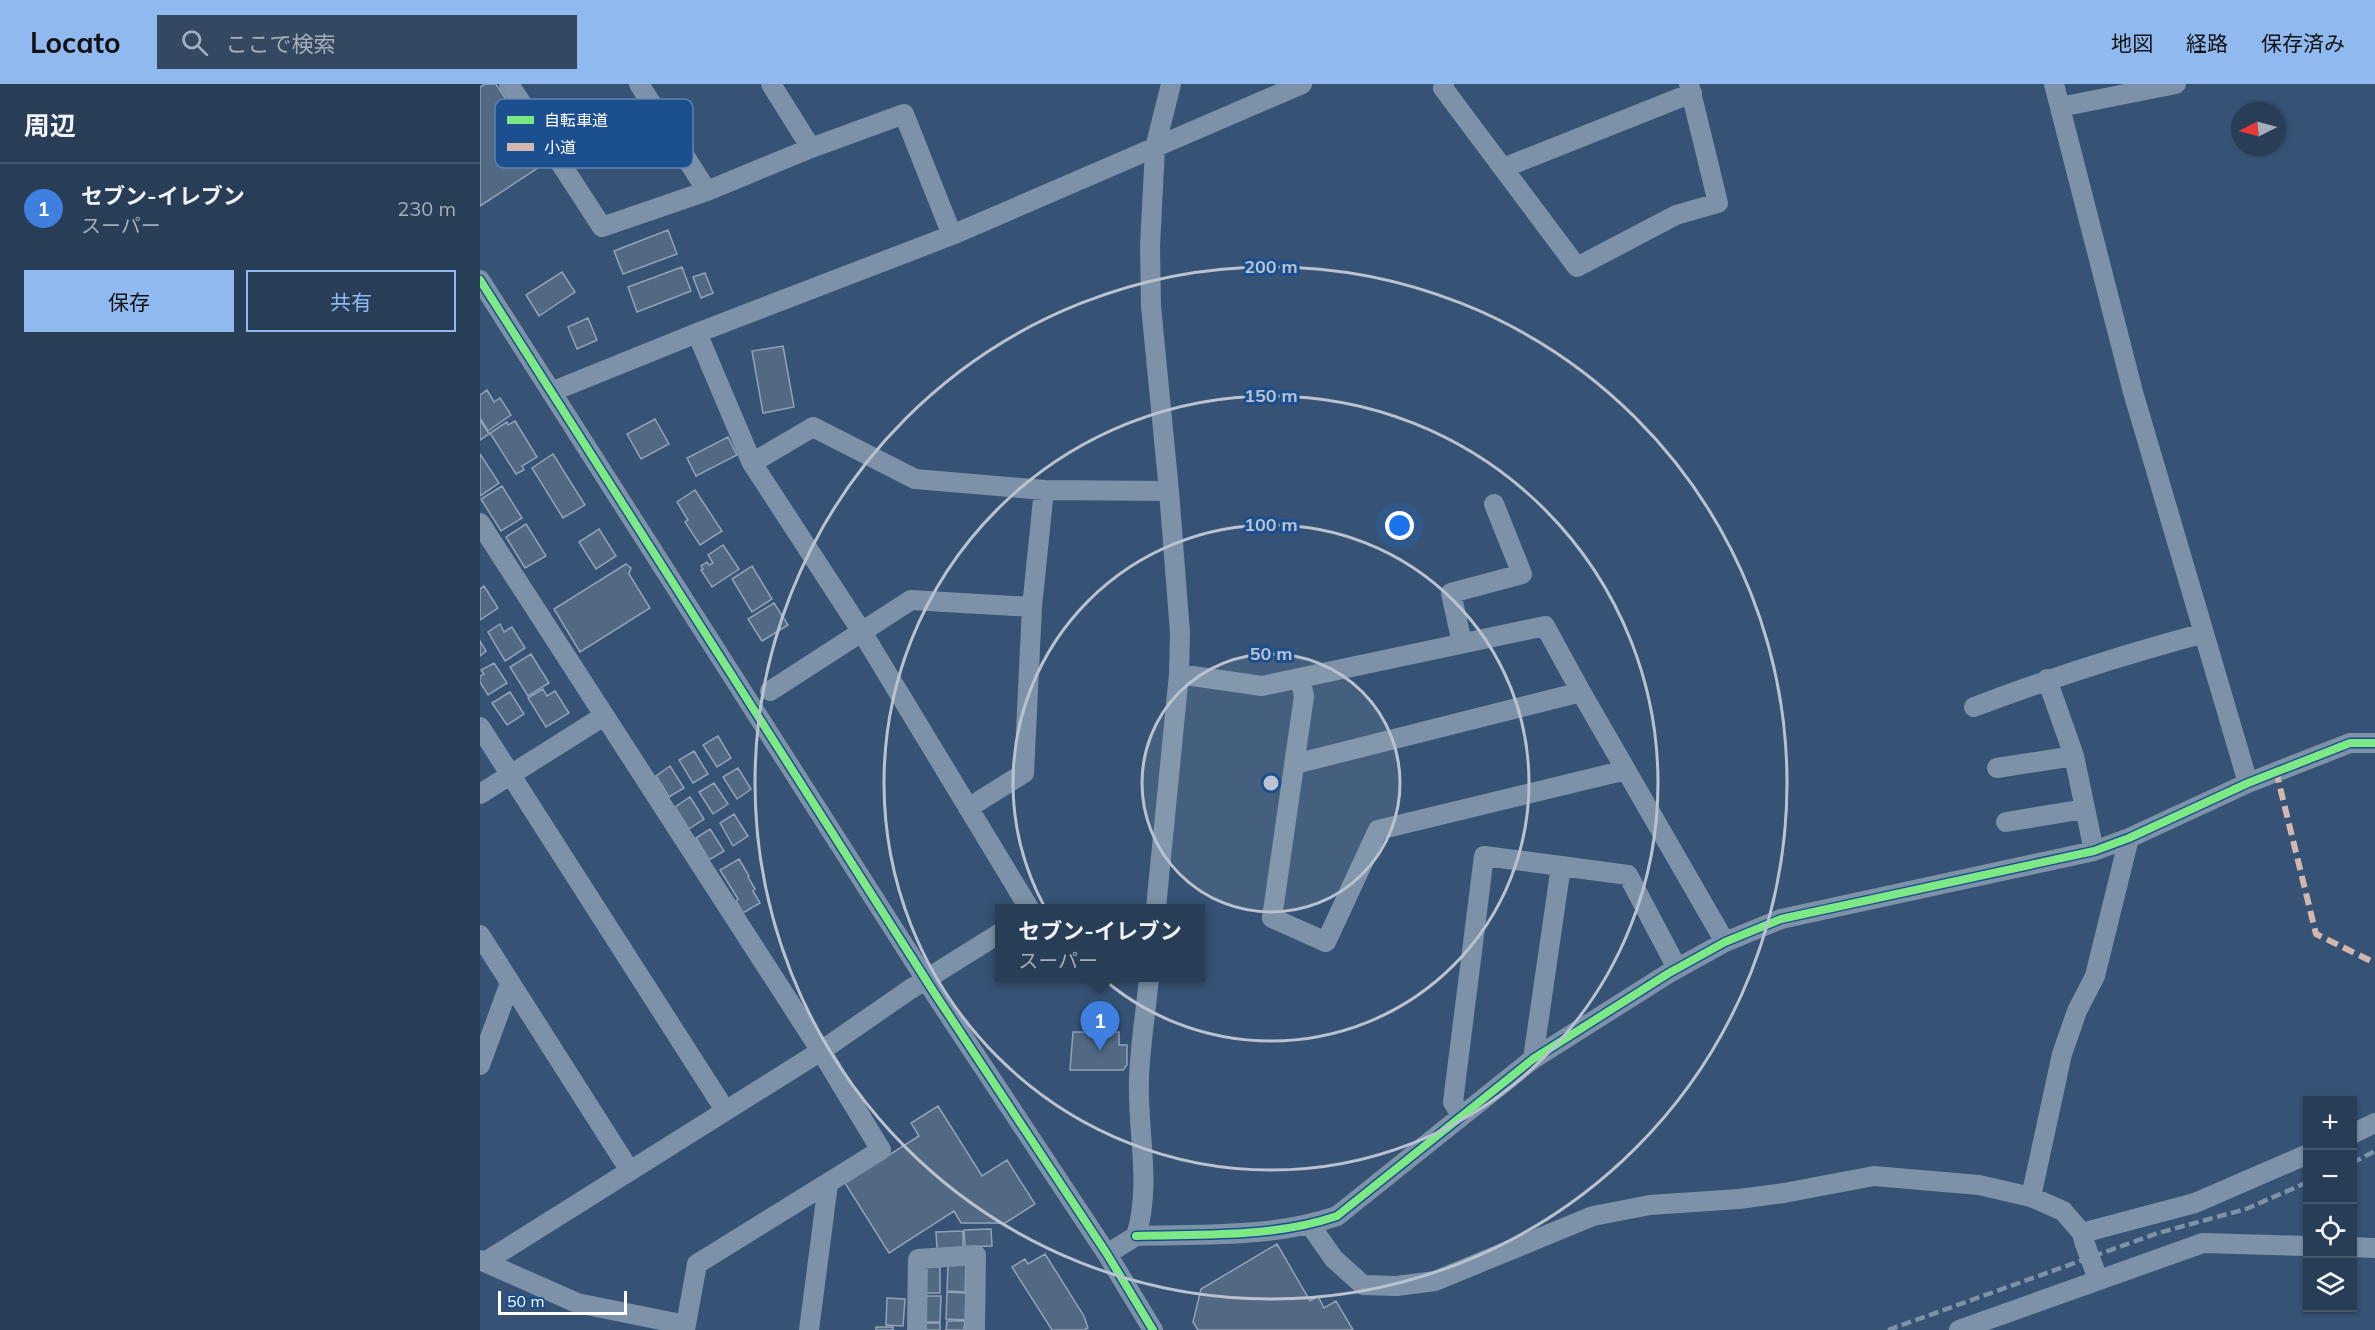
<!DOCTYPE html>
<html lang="ja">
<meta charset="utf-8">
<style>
body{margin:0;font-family:Mulish,"Noto Sans JP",sans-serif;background:#344961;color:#f1f3f6}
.controls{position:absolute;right:18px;bottom:18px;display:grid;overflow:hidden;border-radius:0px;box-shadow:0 2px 4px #0004}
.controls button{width:54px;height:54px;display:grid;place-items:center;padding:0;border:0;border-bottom:2px solid #44576d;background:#283e57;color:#f1f3f6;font:30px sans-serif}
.compass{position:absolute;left:1751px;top:18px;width:54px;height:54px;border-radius:50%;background:#283e57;box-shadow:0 2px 4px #0004;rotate:264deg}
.scale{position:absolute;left:18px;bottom:15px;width:129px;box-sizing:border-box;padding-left:6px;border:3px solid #fff;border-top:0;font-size:16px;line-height:21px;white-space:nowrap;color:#fff;-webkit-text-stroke:4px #1b4f8f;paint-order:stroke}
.you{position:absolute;left:920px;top:442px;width:21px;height:21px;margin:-15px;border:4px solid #fff;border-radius:50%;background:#1a73e8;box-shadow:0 0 0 9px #1a73e833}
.badge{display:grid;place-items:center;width:39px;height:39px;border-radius:50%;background:#90b9f0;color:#fff;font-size:20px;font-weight:700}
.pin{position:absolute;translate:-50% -50px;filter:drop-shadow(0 2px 3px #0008)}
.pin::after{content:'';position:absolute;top:32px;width:21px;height:18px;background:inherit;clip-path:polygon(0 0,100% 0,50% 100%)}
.popup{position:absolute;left:515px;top:820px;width:210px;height:78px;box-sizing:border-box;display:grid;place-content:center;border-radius:0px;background:#283e57;filter:drop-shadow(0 2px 4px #0005);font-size:20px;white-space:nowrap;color:#a5aeba}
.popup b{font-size:22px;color:#f1f3f6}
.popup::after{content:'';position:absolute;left:50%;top:100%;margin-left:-12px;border:12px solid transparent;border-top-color:#283e57}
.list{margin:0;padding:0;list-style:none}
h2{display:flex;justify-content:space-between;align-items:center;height:78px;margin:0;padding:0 24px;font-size:26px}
h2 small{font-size:20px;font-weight:400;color:#a5aeba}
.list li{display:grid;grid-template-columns:39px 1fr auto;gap:18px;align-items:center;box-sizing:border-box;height:90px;padding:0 24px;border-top:2px solid #44576d}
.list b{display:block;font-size:22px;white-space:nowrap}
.list p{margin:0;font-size:20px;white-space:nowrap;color:#a5aeba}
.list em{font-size:20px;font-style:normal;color:#a5aeba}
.actions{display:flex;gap:12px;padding:18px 24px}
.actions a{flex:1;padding:14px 0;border:2px solid #90b9f0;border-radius:0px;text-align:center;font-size:21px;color:#90b9f0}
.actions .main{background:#90b9f0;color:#111}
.icon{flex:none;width:33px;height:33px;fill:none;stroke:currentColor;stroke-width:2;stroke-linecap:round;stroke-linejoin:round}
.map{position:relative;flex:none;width:1895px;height:1246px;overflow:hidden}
header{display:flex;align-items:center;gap:36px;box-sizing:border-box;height:84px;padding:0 30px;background:#90b9f0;color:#111}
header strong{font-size:28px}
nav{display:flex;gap:33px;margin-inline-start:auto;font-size:21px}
.search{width:420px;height:54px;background:#344961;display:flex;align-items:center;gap:15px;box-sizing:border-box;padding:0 21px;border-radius:0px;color:#a5aeba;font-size:22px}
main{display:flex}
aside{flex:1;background:#283e57}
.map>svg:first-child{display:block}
.building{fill:#526984;stroke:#92a2b6;stroke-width:1.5}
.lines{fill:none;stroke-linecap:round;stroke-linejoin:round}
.minor{stroke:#7d92a8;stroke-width:20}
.rail{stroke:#7e92a7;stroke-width:4.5;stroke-dasharray:10 4.5;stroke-linecap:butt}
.minor-bridge{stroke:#7d92a8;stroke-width:20}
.quiet{stroke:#d1b7ad;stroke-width:6;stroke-dasharray:12 6;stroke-linecap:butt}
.cycleway-casing{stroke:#1b4f8f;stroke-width:11}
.cycleway{stroke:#7ce984;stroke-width:8}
.ring{fill:none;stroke:#b9c2ce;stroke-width:3}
.key{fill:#1b4f8f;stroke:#5f84b1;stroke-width:1.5}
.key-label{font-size:16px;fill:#fff}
.centre{fill:#b9c2ce;stroke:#1b4f8f;stroke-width:3}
.ring-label{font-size:18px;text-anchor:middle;font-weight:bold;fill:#b9c2ce;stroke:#1b4f8f;stroke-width:6;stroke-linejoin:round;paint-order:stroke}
</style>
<header>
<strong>Locato</strong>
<div class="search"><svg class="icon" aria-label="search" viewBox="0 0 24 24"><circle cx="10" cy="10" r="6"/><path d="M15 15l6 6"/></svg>ここで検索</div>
<nav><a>地図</a><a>経路</a><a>保存済み</a></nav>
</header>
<main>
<aside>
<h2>周辺<small></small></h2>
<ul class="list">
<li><span class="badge" style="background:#3f7fe0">1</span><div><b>セブン-イレブン</b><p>スーパー</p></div><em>230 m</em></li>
</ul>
<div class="actions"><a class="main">保存</a><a>共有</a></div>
</aside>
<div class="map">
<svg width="1895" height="1246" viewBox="0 0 1895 1246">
<rect width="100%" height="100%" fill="#365274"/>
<path class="building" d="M5,0H16L67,78L0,122V3Z
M188,146L197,170L143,190L134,167Z
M202,183L211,207L157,228L148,203Z
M82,188L95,208L59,232L46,211Z
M225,189L233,209L221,214L213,193Z
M108,234L117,256L97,265L88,243Z
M303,262L314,323L283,329L272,267Z
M7,306L14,318L20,314L31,331L8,347L0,334V311Z
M175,335L189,360L161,375L147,350Z
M0,336L9,350L0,356Z
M35,337L57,373L42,382L44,386L36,390L10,349L27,338L28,341Z
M248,353L257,371L216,392L207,374Z
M0,370L19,399L0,412Z
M73,370L105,421L83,434L52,384Z
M22,402L42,434L21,447L1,415Z
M215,406L242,447L220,461L205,438L208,436L197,418Z
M46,440L66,472L45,484L26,453Z
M119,445L136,472L116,485L99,458Z
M243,461L259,485L232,503L221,486L223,485L221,482L227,478L229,481L233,479L228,471Z
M146,480L151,484L149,490L170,524L100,568L74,525Z
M272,482L292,515L272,528L252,495Z
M4,502L18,524L0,536V505Z
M294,519L308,541L282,557L268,535Z
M20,540L24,548L32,543L45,564L25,577L8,548Z
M0,557L6,567L0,572Z
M51,570L69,599L48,612L30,583Z
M14,579L27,599L8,611L0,598V592L4,590L1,586Z
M63,605L67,612L75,607L89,629L66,643L48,614Z
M30,608L44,630L27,641L12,619Z
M238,652L251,674L237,683L223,661Z
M214,667L228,690L213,699L199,676Z
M190,682L204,704L189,713L176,692Z
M258,684L271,705L257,715L243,693Z
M234,699L248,720L233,730L219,708Z
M210,713L224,735L209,745L195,723Z
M254,730L268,752L253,762L240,739Z
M230,745L244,767L229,776L216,754Z
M259,775L269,792L268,793L275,805L273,807L280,819L263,829L256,817L258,815L240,786Z
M593,948H639V961H647V981L643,986H590Z
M458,1022L502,1092L527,1076L555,1120L525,1139H481L474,1127L409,1169L365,1099L439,1052L431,1039Z
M511,1145L512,1162L485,1163L484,1146Z
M483,1147V1164L457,1165L456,1148Z
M797,1160L830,1217L838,1212L844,1224L856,1217L873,1246H718L713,1238L721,1205Z
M565,1170L604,1232L608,1244L604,1246H572L532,1183L545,1175L548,1180Z
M468,1180L486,1181L485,1208L467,1207Z
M443,1183H460V1209H443Z
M467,1208L486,1209L485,1236L466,1235Z
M443,1212H461L460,1238H442Z
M407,1214L425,1215L423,1242L406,1241Z
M467,1237H485L484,1246H466Z
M442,1239H460V1246H442Z
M396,1243H413V1246H396Z"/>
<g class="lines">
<path class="minor" d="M29,0L122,143L227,107L331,64L424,30L472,151
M159,0L227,107
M291,0L331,64
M964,0L963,4L1097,183L1196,131L1238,119L1209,0
M1574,0L1653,308L1768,699
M1580,23L1696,0
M1023,84L1212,9
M0,196L455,910L627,1170L673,1246
M217,249L272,379L382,548L549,824
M71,308L217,249L472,151L822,0
M272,379L333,343L435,395L564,406L689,407
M0,439L341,967L401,1066L217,1180L205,1246
M982,559L971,509L1042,490L1014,420
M699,590L782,602L1065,542L1101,608L1245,858
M820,594L824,612L792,834L846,858L898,746L1146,686
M1567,595L1594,672L1614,767
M290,607L431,516L552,523
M1494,623C1570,594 1646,570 1724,549
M0,643L245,1026
M815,680L1101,608
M1517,684L1594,672
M0,710L124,632
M488,724L544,689L552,523L564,406
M1526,738L1605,725
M1081,782L1148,791L1197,884
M676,824L699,590L700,549L689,407L671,222L670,162L675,64L691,0
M0,851L150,1087
M0,981L30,899
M981,1032L973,1018L1004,772L1081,782L1053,975
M1872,1050L1895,1039
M1551,1113L1582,970L1597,927L1615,892L1649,754
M830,1141L854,1175L883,1201L917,1202L955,1197L1113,1132L1170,1121L1259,1115L1304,1109L1394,1092L1499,1101L1551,1113L1583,1127L1602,1149L1605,1160
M1602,1149L1715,1119L1828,1070
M656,1152C722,1150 793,1154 857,1132L1053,975L1189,889L1245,858L1301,835L1614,767L1649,754L1768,699L1870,659H1895
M1872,1163L1895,1164
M627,1170L656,1152C672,1100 657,1048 659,995C660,961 666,927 669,894
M0,1176L97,1219L206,1241
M5,1178L341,967L429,906L520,849
M329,1246L348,1100
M437,1246L438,1175L496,1171L495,1246
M1479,1246L1723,1159L1828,1162"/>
<path class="rail" d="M1872,1079L1895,1067
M1408,1246L1678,1149L1766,1125L1828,1098"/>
<path class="minor-bridge" d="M1605,1160L1616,1190"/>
<path class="quiet" d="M1796,687L1836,850L1895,879"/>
<defs>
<path id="cycleway" d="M0,196L455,910L627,1170L673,1246
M656,1152C722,1150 793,1154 857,1132L1053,975L1189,889L1245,858L1301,835L1614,767L1649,754L1768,699L1870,659H1895"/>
</defs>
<use href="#cycleway" class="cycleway-casing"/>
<use href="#cycleway" class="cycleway"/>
</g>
<circle cx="791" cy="699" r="129" fill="#b9c2ce" fill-opacity=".12"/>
<g class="ring">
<circle cx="791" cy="699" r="129"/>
<circle cx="791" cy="699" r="258"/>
<circle cx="791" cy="699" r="387"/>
<circle cx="791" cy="699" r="516"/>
</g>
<rect x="15" y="15" width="198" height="69" rx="9" class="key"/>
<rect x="27" y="32" width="27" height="8" fill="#7ce984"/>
<rect x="27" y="59" width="27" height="8" fill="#d1b7ad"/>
<g class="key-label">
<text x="64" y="42">自転車道</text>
<text x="64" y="69">小道</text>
</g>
<circle cx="791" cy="699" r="9" class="centre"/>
<g class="ring-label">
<text x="791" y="189">200 m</text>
<text x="791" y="318">150 m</text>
<text x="791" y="447">100 m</text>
<text x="791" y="576">50 m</text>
</g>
</svg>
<div class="controls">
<button>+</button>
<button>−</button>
<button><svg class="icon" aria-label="locate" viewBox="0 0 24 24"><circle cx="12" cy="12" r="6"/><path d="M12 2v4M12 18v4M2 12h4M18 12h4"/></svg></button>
<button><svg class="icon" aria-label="layers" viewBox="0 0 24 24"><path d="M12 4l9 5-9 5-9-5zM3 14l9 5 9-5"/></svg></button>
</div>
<svg class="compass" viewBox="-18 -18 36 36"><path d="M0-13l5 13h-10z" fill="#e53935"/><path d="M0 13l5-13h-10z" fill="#a5aeba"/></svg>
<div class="scale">50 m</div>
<div class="you"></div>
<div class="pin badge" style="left:620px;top:967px;background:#3f7fe0">1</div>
<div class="popup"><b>セブン-イレブン</b>スーパー</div>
</div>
</main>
